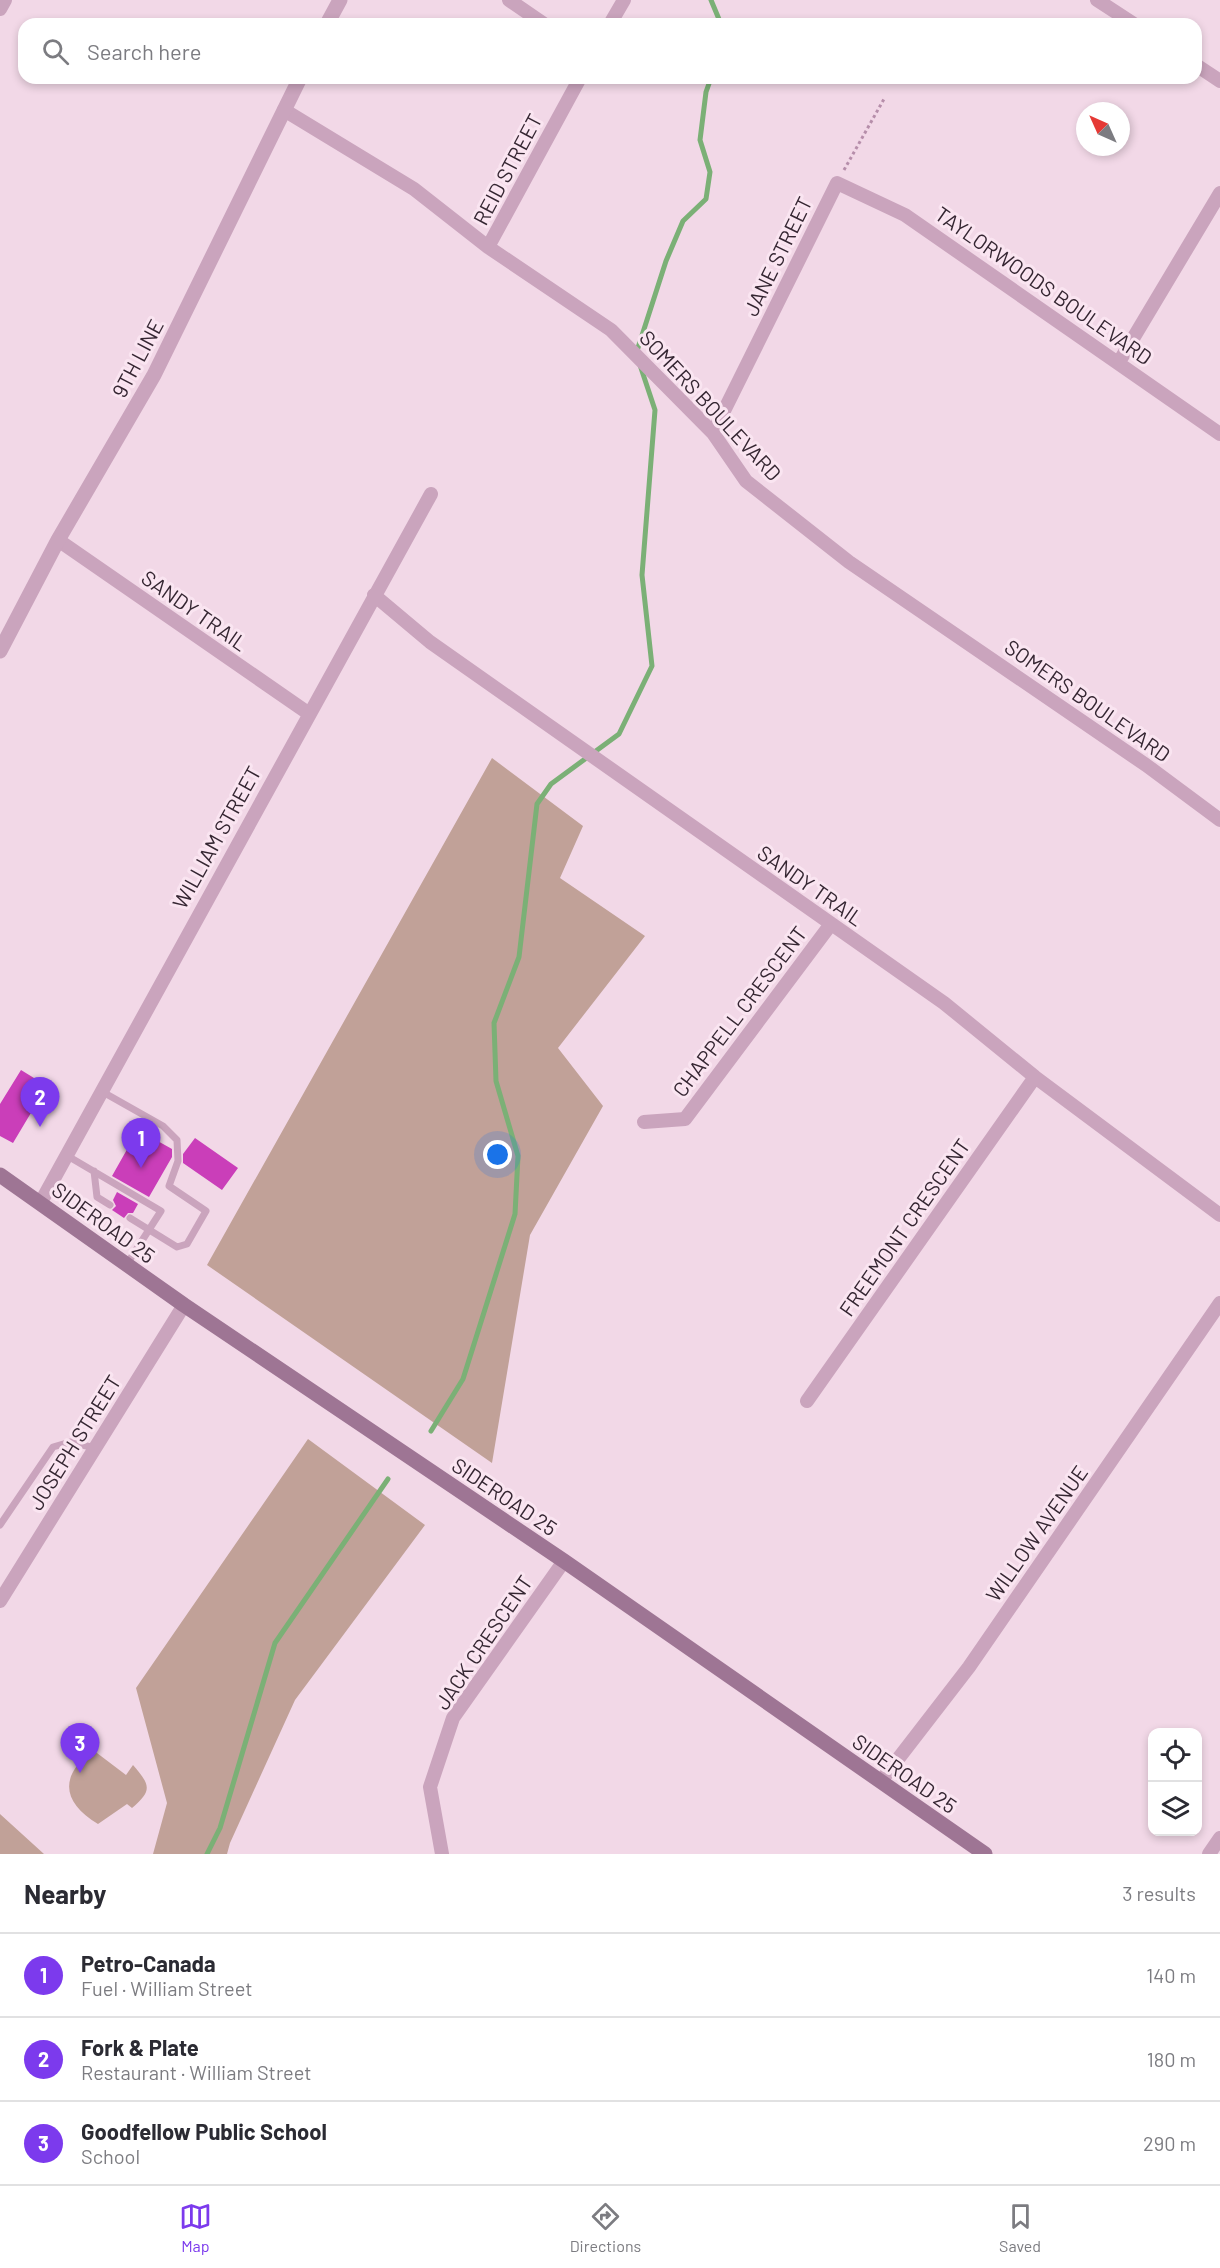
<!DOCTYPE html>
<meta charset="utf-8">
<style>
body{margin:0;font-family:Barlow,sans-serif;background:#f7f7f7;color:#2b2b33}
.controls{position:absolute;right:18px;bottom:18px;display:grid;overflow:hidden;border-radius:12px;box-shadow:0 3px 9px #0003}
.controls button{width:54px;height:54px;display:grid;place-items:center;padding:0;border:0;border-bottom:2px solid #e1e1e2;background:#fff;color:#2b2b33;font:30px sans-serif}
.compass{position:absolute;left:1076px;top:102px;width:54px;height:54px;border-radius:50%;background:#fff;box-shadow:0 3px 9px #0003;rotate:315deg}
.you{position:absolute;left:498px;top:1155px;width:21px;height:21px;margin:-15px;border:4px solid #fff;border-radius:50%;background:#1a73e8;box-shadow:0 0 0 9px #1a73e833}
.badge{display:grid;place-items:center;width:39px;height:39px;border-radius:50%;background:#7c3aed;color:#fff;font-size:20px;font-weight:700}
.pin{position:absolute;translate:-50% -50px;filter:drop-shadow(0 2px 3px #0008)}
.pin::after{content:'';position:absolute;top:32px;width:21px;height:18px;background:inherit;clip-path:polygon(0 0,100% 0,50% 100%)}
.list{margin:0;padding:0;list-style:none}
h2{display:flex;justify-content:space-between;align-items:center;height:78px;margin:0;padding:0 24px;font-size:26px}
h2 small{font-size:20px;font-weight:400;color:#7c7c81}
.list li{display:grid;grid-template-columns:39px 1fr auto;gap:18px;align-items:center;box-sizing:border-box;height:84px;padding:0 24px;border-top:2px solid #e1e1e2}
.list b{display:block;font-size:22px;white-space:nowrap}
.list p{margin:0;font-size:20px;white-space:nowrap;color:#7c7c81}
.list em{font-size:20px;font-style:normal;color:#7c7c81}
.icon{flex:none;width:33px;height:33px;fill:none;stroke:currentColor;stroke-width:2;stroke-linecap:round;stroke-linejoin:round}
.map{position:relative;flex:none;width:1220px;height:1854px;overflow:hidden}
.search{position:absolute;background:#fff;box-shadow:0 3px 9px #0003;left:18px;right:18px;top:18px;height:66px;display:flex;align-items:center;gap:15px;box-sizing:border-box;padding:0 21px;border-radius:18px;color:#7c7c81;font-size:22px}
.sheet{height:330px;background:#fff}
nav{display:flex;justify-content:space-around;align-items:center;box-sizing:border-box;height:84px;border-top:2px solid #e1e1e2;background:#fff;font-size:16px;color:#7c7c81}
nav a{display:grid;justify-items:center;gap:3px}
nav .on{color:#7c3aed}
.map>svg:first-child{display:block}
.green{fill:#c1a198}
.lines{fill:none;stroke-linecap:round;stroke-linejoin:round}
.stream{stroke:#7bb076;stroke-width:5}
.building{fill:#ca3eb9}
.path{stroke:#b68eaa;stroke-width:3;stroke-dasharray:3 3;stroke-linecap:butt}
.service{stroke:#caa4bd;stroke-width:7}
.minor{stroke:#caa4bd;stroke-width:14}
.tertiary{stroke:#caa4bd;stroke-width:15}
.secondary{stroke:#9e7594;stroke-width:15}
.labels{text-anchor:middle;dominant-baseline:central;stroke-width:6;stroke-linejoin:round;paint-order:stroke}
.street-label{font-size:21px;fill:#352632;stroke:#fae5f1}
</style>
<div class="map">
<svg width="1220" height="1854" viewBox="0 0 1220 1854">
<rect width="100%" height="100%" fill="#f2d8e7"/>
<path class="green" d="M492,758L583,826L560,878L645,936L558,1048L603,1106L530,1235L492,1463L207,1265Z
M308,1439L425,1525L295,1700L230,1843L227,1854H153L167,1803L136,1688Z
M93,1750L126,1775L133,1765C150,1785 153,1790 132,1808L127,1804L98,1824C63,1803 58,1777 93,1750Z
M0,1814L44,1854H0Z"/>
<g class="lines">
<path class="stream" d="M711,0L721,24
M636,354L666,261L683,221L706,199L710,172L700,140L706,92L711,78
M431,1431L463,1379L515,1214L518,1156L496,1081L494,1023L519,957L537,804L551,784L619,734L652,666L642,575L655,410L640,365
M207,1854L220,1828L275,1643L388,1479"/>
</g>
<path class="building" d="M21,1070L47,1086L13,1143L0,1136V1104Z
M138,1130L172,1149V1157L149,1197L112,1176Z
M195,1138L238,1168L222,1190L183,1163V1154Z
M117,1192L138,1204L133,1213H128L124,1218L112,1210L116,1206L113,1200Z"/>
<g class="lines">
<path class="path" d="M844,170L884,99"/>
<path class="service" d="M101,1091L163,1126L177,1140L178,1161L169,1186L206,1211L187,1244L177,1247L130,1218
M66,1155L161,1211L127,1264
M94,1171L97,1197L110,1205
M0,1525L53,1447L70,1442L95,1448"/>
<path class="minor" d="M509,0L544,24
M1097,0L1134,24
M0,9L5,0
M610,24L624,0
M1196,65L1220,81
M284,110L414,189L488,247L611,330L713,433L746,481L849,562L1146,765L1220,820
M488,247L580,78
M1119,362L1220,193
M713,433L837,183L905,215L1220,434
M58,540L308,713
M374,595L430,642L944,1003L1035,1077L1220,1215
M644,1122L685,1119L831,924
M41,1202L431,494
M807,1401L1035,1077
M0,1601L184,1305
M881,1781L969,1667L1220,1303
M442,1854L430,1787L453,1718L564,1561
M1209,1854L1220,1838"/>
<path class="tertiary" d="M327,24L340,0
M0,651L58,540L154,375L300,78"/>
<path class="secondary" d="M0,1175L184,1305L564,1561L985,1854"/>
</g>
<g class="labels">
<g class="street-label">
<text transform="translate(507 169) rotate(-62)">REID STREET</text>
<text transform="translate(777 256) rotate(-64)">JANE STREET</text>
<text transform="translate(1044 285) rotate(35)">TAYLORWOODS BOULEVARD</text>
<text transform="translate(137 358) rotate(-62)">9TH LINE</text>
<text transform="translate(711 405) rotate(47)">SOMERS BOULEVARD</text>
<text transform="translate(195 610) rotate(35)">SANDY TRAIL</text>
<text transform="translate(1088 700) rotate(35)">SOMERS BOULEVARD</text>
<text transform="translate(216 837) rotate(-61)">WILLIAM STREET</text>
<text transform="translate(811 885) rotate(35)">SANDY TRAIL</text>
<text transform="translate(739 1011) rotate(-53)">CHAPPELL CRESCENT</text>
<text transform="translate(104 1222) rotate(36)">SIDEROAD 25</text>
<text transform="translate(904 1227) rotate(-55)">FREEMONT CRESCENT</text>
<text transform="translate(74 1442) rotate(-58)">JOSEPH STREET</text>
<text transform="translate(505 1496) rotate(34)">SIDEROAD 25</text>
<text transform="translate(1036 1533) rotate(-55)">WILLOW AVENUE</text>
<text transform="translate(483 1642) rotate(-56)">JACK CRESCENT</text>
<text transform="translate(905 1773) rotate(35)">SIDEROAD 25</text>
</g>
</g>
</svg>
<div class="controls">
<button><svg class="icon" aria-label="locate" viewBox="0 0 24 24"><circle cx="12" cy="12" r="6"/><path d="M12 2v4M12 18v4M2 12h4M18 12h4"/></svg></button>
<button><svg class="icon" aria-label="layers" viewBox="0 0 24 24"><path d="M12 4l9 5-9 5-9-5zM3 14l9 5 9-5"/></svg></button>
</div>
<svg class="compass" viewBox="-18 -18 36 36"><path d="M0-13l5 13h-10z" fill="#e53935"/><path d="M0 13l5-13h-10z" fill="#7c7c81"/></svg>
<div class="you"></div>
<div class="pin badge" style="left:141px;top:1168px">1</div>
<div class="pin badge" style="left:40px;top:1127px">2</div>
<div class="pin badge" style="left:80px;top:1773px">3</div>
<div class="search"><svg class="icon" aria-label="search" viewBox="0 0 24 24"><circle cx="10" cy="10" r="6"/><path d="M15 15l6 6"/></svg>Search here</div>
</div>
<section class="sheet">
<h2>Nearby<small>3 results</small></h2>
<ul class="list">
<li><span class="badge">1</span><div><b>Petro-Canada</b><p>Fuel · William Street</p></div><em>140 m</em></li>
<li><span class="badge">2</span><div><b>Fork &amp; Plate</b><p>Restaurant · William Street</p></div><em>180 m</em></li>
<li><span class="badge">3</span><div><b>Goodfellow Public School</b><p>School</p></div><em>290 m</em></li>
</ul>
</section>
<nav>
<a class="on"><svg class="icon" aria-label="map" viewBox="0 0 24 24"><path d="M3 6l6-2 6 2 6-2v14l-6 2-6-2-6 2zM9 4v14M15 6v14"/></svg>Map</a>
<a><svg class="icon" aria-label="directions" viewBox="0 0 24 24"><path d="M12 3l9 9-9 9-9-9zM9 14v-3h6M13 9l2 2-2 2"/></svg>Directions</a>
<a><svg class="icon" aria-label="saved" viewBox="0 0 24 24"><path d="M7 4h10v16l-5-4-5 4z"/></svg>Saved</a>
</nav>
